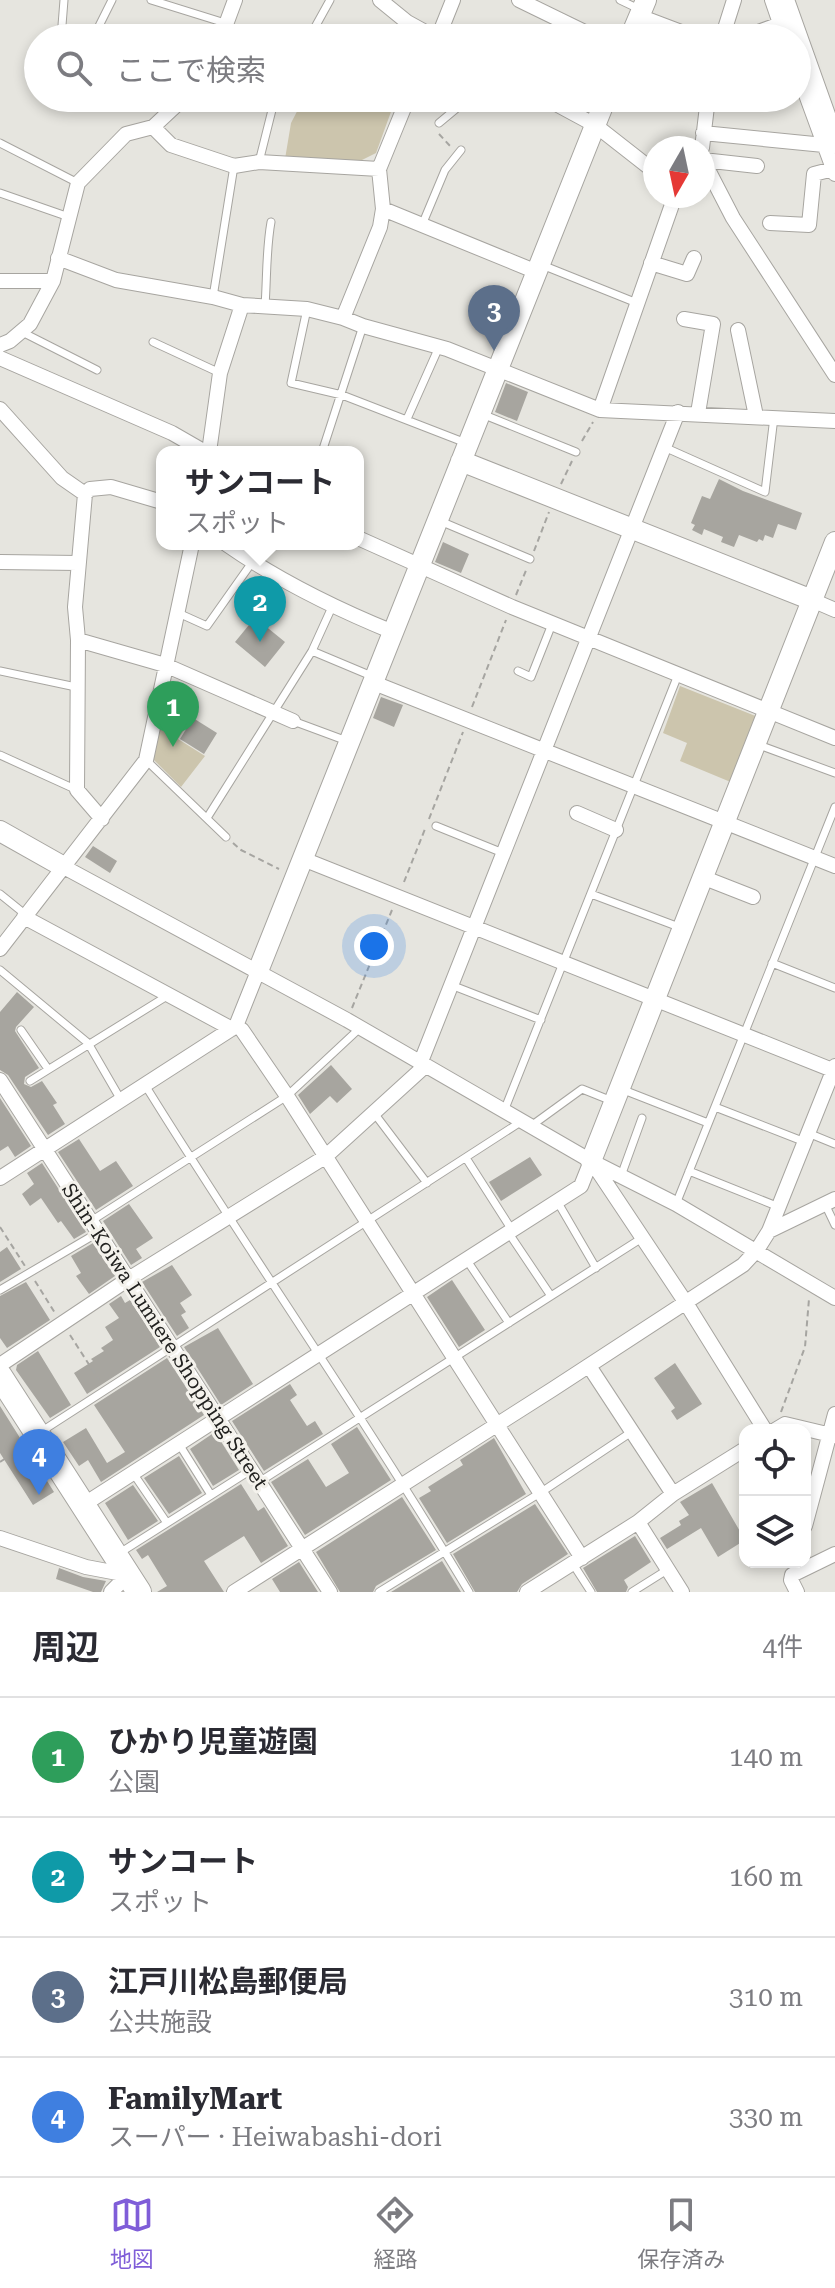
<!DOCTYPE html>
<html lang="ja">
<meta charset="utf-8">
<style>
body{margin:0;font-family:"Roboto Serif","Noto Sans JP",serif;background:#f7f7f7;color:#2b2b33}
.controls{position:absolute;right:24px;bottom:24px;display:grid;overflow:hidden;border-radius:16px;box-shadow:0 4px 12px #0003}
.controls button{width:72px;height:72px;display:grid;place-items:center;padding:0;border:0;border-bottom:2px solid #e1e1e2;background:#fff;color:#2b2b33;font:40px sans-serif}
.compass{position:absolute;left:643px;top:136px;width:72px;height:72px;border-radius:50%;background:#fff;box-shadow:0 4px 12px #0003;rotate:189deg}
.you{position:absolute;left:374px;top:946px;width:28px;height:28px;margin:-20px;border:6px solid #fff;border-radius:50%;background:#1a73e8;box-shadow:0 0 0 12px #1a73e833}
.badge{display:grid;place-items:center;width:52px;height:52px;border-radius:50%;background:#7f5dd8;color:#fff;font-size:26px;font-weight:700}
.pin{position:absolute;translate:-50% -66px;filter:drop-shadow(0 2px 4px #0008)}
.pin::after{content:'';position:absolute;top:42px;width:28px;height:24px;background:inherit;clip-path:polygon(0 0,100% 0,50% 100%)}
.popup{position:absolute;left:156px;top:446px;width:208px;height:104px;box-sizing:border-box;display:grid;place-content:center;border-radius:16px;background:#fff;filter:drop-shadow(0 2px 6px #0005);font-size:26px;white-space:nowrap;color:#7c7c81}
.popup b{font-size:30px;color:#2b2b33}
.popup::after{content:'';position:absolute;left:50%;top:100%;margin-left:-16px;border:16px solid transparent;border-top-color:#fff}
.list{margin:0;padding:0;list-style:none}
h2{display:flex;justify-content:space-between;align-items:center;height:104px;margin:0;padding:0 32px;font-size:34px}
h2 small{font-size:26px;font-weight:400;color:#7c7c81}
.list li{display:grid;grid-template-columns:52px 1fr auto;gap:24px;align-items:center;box-sizing:border-box;height:120px;padding:0 32px;border-top:2px solid #e1e1e2}
.list b{display:block;font-size:30px;white-space:nowrap}
.list p{margin:0;font-size:26px;white-space:nowrap;color:#7c7c81}
.list em{font-size:26px;font-style:normal;color:#7c7c81}
.icon{flex:none;width:44px;height:44px;fill:none;stroke:currentColor;stroke-width:2;stroke-linecap:round;stroke-linejoin:round}
.map{position:relative;flex:none;width:835px;height:1592px;overflow:hidden}
.search{position:absolute;background:#fff;box-shadow:0 4px 12px #0003;left:24px;right:24px;top:24px;height:88px;display:flex;align-items:center;gap:20px;box-sizing:border-box;padding:0 28px;border-radius:44px;color:#7c7c81;font-size:30px}
.sheet{height:584px;background:#fff}
nav{display:flex;justify-content:space-around;align-items:center;box-sizing:border-box;height:112px;border-top:2px solid #e1e1e2;background:#fff;font-size:22px;color:#7c7c81}
nav a{display:grid;justify-items:center;gap:4px}
nav .on{color:#7f5dd8}
.map>svg:first-child{display:block}
.green{fill:#ccc5ad}
.building{fill:#a7a59f}
.lines{fill:none;stroke-linecap:round;stroke-linejoin:round}
.lane-casing{stroke:#a7a5a0;stroke-width:9}
.street-casing{stroke:#a7a5a0;stroke-width:16}
.secondary-casing{stroke:#a7a5a0;stroke-width:22}
.primary-casing{stroke:#a7a5a0;stroke-width:26}
.path{stroke:#a6a5a1;stroke-width:2;stroke-dasharray:6 4;stroke-linecap:butt}
.lane{stroke:#fff;stroke-width:7}
.street{stroke:#fff;stroke-width:14}
.secondary{stroke:#fff;stroke-width:20}
.primary{stroke:#fff;stroke-width:24}
.labels{text-anchor:middle;dominant-baseline:central;stroke-width:6;stroke-linejoin:round;paint-order:stroke}
.street-label{font-size:20px;fill:#21211f;stroke:#f4f2ec}
</style>
<div class="map">
<svg width="835" height="1592" viewBox="0 0 835 1592">
<rect width="100%" height="100%" fill="#e6e5df"/>
<path class="green" d="M304,98H364L392,109L376,153L358,162L285,159L291,123Z
M680,686L758,717L733,783L680,761L687,743L663,733Z
M162,702L193,716L178,739L205,756L181,787L153,759Z"/>
<path class="building" d="M506,383L528,392L517,421L495,412Z
M719,479L743,491L802,513L796,530L778,524L773,538L765,535L763,541L759,539L757,542L739,535L734,547L721,542L723,537L704,529L702,535L692,530L695,525L691,523L702,496L710,499Z
M443,542L469,554L461,573L435,562Z
M253,620H258L285,642L265,667L235,642Z
M381,697L403,705L394,727L373,718Z
M193,718L217,733L204,754L180,739Z
M93,846L117,861L110,873L85,857Z
M17,992L34,1007L16,1027L15,1031L39,1068L25,1077L24,1084L31,1087L42,1081L57,1103L53,1105L65,1124L48,1135L8,1075L0,1070V1012Z
M331,1065L352,1089L337,1103L330,1096L310,1114L298,1095Z
M0,1098L31,1146L15,1157L8,1146L0,1151Z
M79,1139L100,1171L116,1161L133,1186L96,1210L58,1152Z
M530,1157L542,1175L501,1201L489,1182Z
M42,1163L86,1232L74,1239L61,1221L58,1223L41,1198L30,1206L22,1194L34,1184L27,1173Z
M129,1204L153,1238L136,1249L142,1258L131,1265L103,1221Z
M93,1243L115,1276L89,1294L76,1276L81,1273L71,1256Z
M7,1247L21,1269L0,1282V1252Z
M172,1265L192,1295L180,1303L186,1312L181,1315L189,1328L177,1336L142,1282Z
M452,1280L485,1330L459,1347L427,1297Z
M26,1282L50,1320L7,1348L0,1338V1296Z
M121,1296L125,1303L130,1300L160,1347L87,1394L74,1373L93,1361L91,1359L104,1351L101,1348L113,1340L105,1327L119,1318L109,1304Z
M218,1328L253,1384L221,1405L184,1347Z
M38,1351L71,1405L50,1418L16,1370L17,1365Z
M167,1358L204,1415L101,1482L88,1460L79,1466L63,1442L86,1428L107,1463L125,1452L94,1405Z
M675,1363L702,1404L677,1420L671,1411L675,1408L654,1378Z
M290,1384L297,1395L290,1400L307,1426L315,1421L323,1434L264,1471L232,1421Z
M0,1406L54,1492L33,1505L0,1453Z
M357,1427L391,1480L305,1535L271,1482L308,1459L326,1487L349,1473L331,1444Z
M215,1432L239,1470L213,1486L190,1449Z
M494,1438L526,1494L447,1543L419,1498L431,1491L428,1487L463,1465L460,1460Z
M179,1456L202,1493L169,1514L144,1478Z
M712,1483L745,1540L718,1557L701,1528L667,1549L660,1538L681,1525L679,1521L689,1515L680,1502Z
M241,1484L258,1511L264,1507L288,1546L261,1563L244,1536L204,1561L224,1592H157L167,1586L148,1555L142,1559L136,1550Z
M133,1485L158,1521L128,1540L105,1503Z
M402,1497L436,1550L376,1586L373,1592H340L316,1552Z
M535,1504L568,1554L522,1584L517,1592H475L453,1554Z
M635,1536L651,1562L624,1580L628,1587L626,1592H597L583,1568Z
M442,1561L461,1592H391Z
M299,1562L318,1592H280L272,1579Z
M59,1568L83,1577L106,1581L101,1592H93L56,1579Z"/>
<g class="lines">
<defs>
<path id="lane" d="M151,0L225,23
M620,0L639,9
M61,38L64,0
M93,38L112,0
M309,38L330,0
M439,123L469,98
M0,143L78,183
M259,162L275,98
M0,193L69,217
M422,225L445,170L461,150
M542,265L637,303
M213,297L234,166
M265,306C267,278 266,250 271,222
M307,309L291,383L342,395L466,443
M22,332L97,370
M153,342L220,373
M482,414L576,452
M407,419L439,347
M664,447L765,492L774,417
M322,452L363,326
M440,521L530,559
M176,612L207,626L265,544
M256,614L278,578
M312,651L374,677
M0,671L76,687
M518,671L531,677L552,624
M293,721L347,741
M759,745L835,773
M0,755L77,790
M146,760L226,837
M207,818L312,651L332,607
M436,826L503,853
M0,894L26,915
M591,894L679,927
M772,963L835,988
M0,970L88,1043L121,1100
M451,985L541,1020
M21,1030L48,1069
M30,1081L167,996
M145,1085C251,1256 366,1420 469,1592
M621,1089L708,1123
M715,1107L805,1142
M504,1111L678,675
M374,1113L427,1183
M531,1126L582,1089L612,1101
M808,1133L835,1144
M466,1158L512,1230
M689,1171L779,1207
M621,1176L642,1118
M557,1201L596,1268
M676,1204L835,807
M825,1204L835,1225
M91,1221L287,1096L360,1028
M508,1232L551,1296
M466,1259L509,1323
M0,1290L99,1232
M42,1431L522,1121
M179,1444L211,1495
M133,1473L167,1523
M259,1482L642,1238
M118,1554L251,1470
M573,1564L591,1592
M379,1592L540,1493L633,1431
M632,1592L667,1570"/>
<path id="street" d="M380,0L407,22L436,38
M519,0L597,38
M772,0L785,38
M639,16L697,38
M221,38L235,0
M434,38L441,30L453,0
M722,38L734,0
M742,38L780,24
M797,70L835,174
M545,98L595,125L655,172
M153,127L171,145L234,166L259,162L379,169
M703,133L824,145
M702,148L708,98
M703,160L733,218L835,375
M703,160L757,166
M383,209L537,272
M770,223L809,225L814,174L833,169
M58,258L116,280L213,297L242,305L307,309L343,318L363,326L447,349L600,410L835,421
M651,263L687,274L694,258
M0,281H53
M343,318L380,227L383,209L379,169L408,98
M684,319L713,324L698,413
M738,330L756,416
M0,345L10,341L30,324L53,281L78,183L126,134L153,127L184,98
M0,358L172,433L205,452
M0,409L62,478L85,494L90,489L111,487L162,502
M600,410L675,196
M209,452L220,373L242,305
M85,494L75,607L78,640L77,790L102,819
M358,538L512,607L835,738
M226,544C279,581 334,608 393,632
M0,562L78,563
M812,600L835,610
M78,640L165,665L293,721
M374,683L835,866
M577,813L616,830
M303,859L835,1071
M62,866L347,1020L591,1161L676,1204L835,1298
M702,877L753,897
M24,917L232,1029
M0,949L146,760L192,544
M236,1026L242,1030L287,1096L582,1558
M420,1064L678,412
M0,1080L330,1592
M594,1165L686,1303L765,1430
M0,1178L236,1026L258,971
M769,1231L835,1199
M0,1365L130,1278L325,1157L424,1067
M589,1366L673,1494
M775,1430L785,1424L835,1436
M83,1505L581,1186L591,1161
M638,1522L682,1592
M805,1526L835,1414
M0,1538L86,1567L128,1575
M111,1592L128,1575
M234,1592L553,1389L743,1265L757,1250L769,1231L835,1066
M527,1592L638,1522L673,1494L745,1449
M797,1592L791,1580L792,1575L835,1554"/>
<path id="secondary" d="M784,0L835,143
M630,38L646,0
M461,461L812,600
M0,831L62,866
M258,971L606,98
M591,1161L835,542"/>
<path id="primary" d="M0,1376L139,1592"/>
</defs>
<use href="#lane" class="lane-casing"/>
<use href="#street" class="street-casing"/>
<use href="#secondary" class="secondary-casing"/>
<use href="#primary" class="primary-casing"/>
<path class="path" d="M439,134L451,147
M582,441L593,422
M561,484L572,461
M534,551L549,512
M516,595L527,568
M472,707L506,620
M429,819L463,732
M233,843L241,850L279,869
M404,882L425,829
M352,1008L392,910
M0,1227L25,1266
M35,1281L55,1313
M70,1335L99,1380
M781,1412L805,1347L809,1299
M0,1462L23,1447"/>
<use href="#lane" class="lane"/>
<use href="#street" class="street"/>
<use href="#secondary" class="secondary"/>
<use href="#primary" class="primary"/>
</g>
<g class="labels">
<g class="street-label">
<text transform="translate(165 1336) rotate(57)">Shin-Koiwa Lumiere Shopping Street</text>
</g>
</g>
</svg>
<div class="controls">
<button><svg class="icon" aria-label="locate" viewBox="0 0 24 24"><circle cx="12" cy="12" r="6"/><path d="M12 2v4M12 18v4M2 12h4M18 12h4"/></svg></button>
<button><svg class="icon" aria-label="layers" viewBox="0 0 24 24"><path d="M12 4l9 5-9 5-9-5zM3 14l9 5 9-5"/></svg></button>
</div>
<svg class="compass" viewBox="-18 -18 36 36"><path d="M0-13l5 13h-10z" fill="#e53935"/><path d="M0 13l5-13h-10z" fill="#7c7c81"/></svg>
<div class="you"></div>
<div class="pin badge" style="left:173px;top:747px;background:#2e9e5b">1</div>
<div class="pin badge" style="left:260px;top:642px;background:#0f9aa8">2</div>
<div class="popup"><b>サンコート</b>スポット</div>
<div class="pin badge" style="left:494px;top:351px;background:#5c6f8a">3</div>
<div class="pin badge" style="left:39px;top:1495px;background:#3f7fe0">4</div>
<div class="search"><svg class="icon" aria-label="search" viewBox="0 0 24 24"><circle cx="10" cy="10" r="6"/><path d="M15 15l6 6"/></svg>ここで検索</div>
</div>
<section class="sheet">
<h2>周辺<small>4件</small></h2>
<ul class="list">
<li><span class="badge" style="background:#2e9e5b">1</span><div><b>ひかり児童遊園</b><p>公園</p></div><em>140 m</em></li>
<li><span class="badge" style="background:#0f9aa8">2</span><div><b>サンコート</b><p>スポット</p></div><em>160 m</em></li>
<li><span class="badge" style="background:#5c6f8a">3</span><div><b>江戸川松島郵便局</b><p>公共施設</p></div><em>310 m</em></li>
<li><span class="badge" style="background:#3f7fe0">4</span><div><b>FamilyMart</b><p>スーパー · Heiwabashi-dori</p></div><em>330 m</em></li>
</ul>
</section>
<nav>
<a class="on"><svg class="icon" aria-label="map" viewBox="0 0 24 24"><path d="M3 6l6-2 6 2 6-2v14l-6 2-6-2-6 2zM9 4v14M15 6v14"/></svg>地図</a>
<a><svg class="icon" aria-label="directions" viewBox="0 0 24 24"><path d="M12 3l9 9-9 9-9-9zM9 14v-3h6M13 9l2 2-2 2"/></svg>経路</a>
<a><svg class="icon" aria-label="saved" viewBox="0 0 24 24"><path d="M7 4h10v16l-5-4-5 4z"/></svg>保存済み</a>
</nav>
